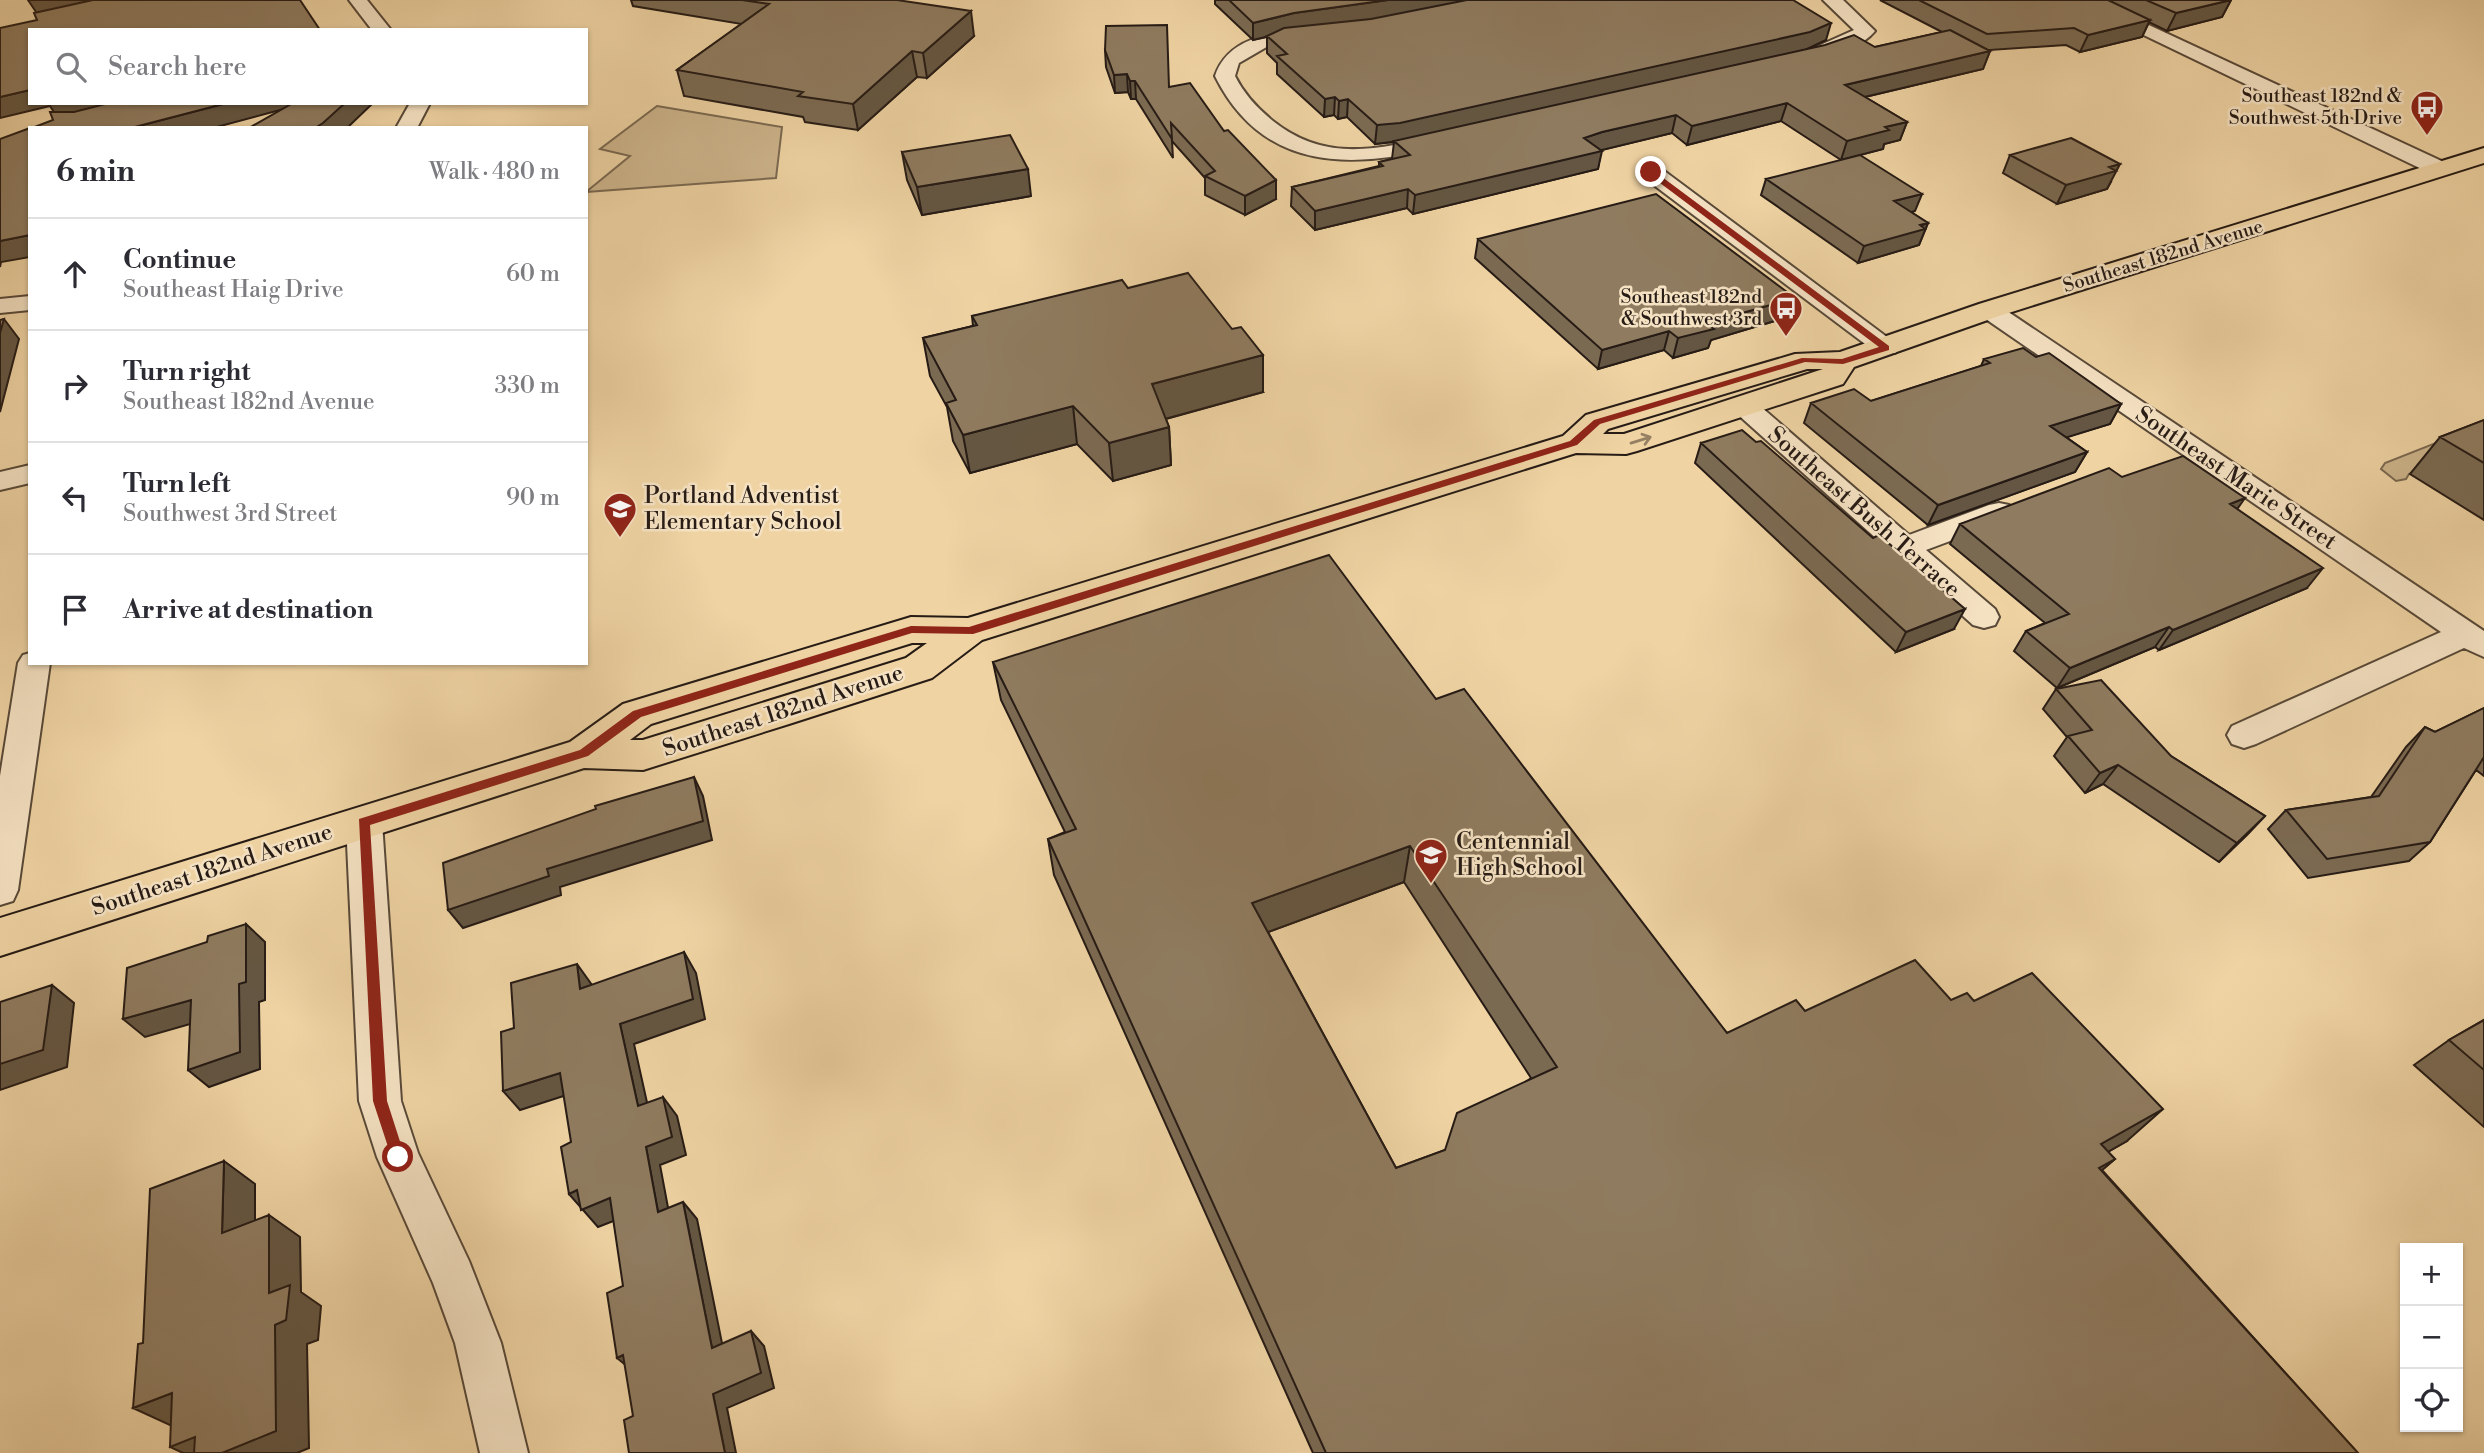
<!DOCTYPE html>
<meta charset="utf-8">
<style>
body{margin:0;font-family:"Libre Bodoni",serif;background:#f2f2f3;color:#2b2b33}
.controls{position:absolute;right:21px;bottom:21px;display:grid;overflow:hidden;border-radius:0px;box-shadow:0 2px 5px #0004}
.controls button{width:63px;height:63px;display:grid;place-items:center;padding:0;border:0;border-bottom:2px solid #e1e1e2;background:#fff;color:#2b2b33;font:35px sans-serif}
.stop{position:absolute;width:21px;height:21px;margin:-16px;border:5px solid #8f2418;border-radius:50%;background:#fff}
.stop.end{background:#8f2418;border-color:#fff;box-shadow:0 2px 7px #0008}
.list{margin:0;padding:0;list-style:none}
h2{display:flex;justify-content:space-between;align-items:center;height:91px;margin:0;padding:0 28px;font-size:30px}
h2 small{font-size:23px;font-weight:400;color:#7c7c81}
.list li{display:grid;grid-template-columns:46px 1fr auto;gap:21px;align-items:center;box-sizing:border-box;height:112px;padding:0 28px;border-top:2px solid #e1e1e2}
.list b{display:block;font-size:26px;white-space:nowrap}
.list p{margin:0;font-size:23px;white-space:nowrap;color:#7c7c81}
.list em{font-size:23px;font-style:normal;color:#7c7c81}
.icon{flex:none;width:38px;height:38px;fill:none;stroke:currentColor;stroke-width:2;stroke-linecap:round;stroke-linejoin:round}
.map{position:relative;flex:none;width:2484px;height:1453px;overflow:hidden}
.search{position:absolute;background:#fff;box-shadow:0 2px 5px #0004;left:28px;top:28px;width:560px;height:77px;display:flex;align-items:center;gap:18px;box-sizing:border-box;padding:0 24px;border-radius:0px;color:#7c7c81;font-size:26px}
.panel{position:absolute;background:#fff;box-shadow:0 2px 5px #0004;left:28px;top:126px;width:560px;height:539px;border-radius:0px}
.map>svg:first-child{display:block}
.green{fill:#cdb48b;stroke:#7a6850;stroke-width:2}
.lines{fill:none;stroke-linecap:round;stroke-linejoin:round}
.minor-casing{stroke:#584938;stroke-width:4}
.primary-casing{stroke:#261b15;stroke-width:4}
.minor{fill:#f5e2c3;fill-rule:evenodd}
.primary{fill:#efd3a3;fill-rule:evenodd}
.wall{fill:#7b6a52;stroke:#261b15;stroke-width:2;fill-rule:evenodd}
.shaded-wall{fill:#645642;stroke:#261b15;stroke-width:2}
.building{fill:#8f7b5f;stroke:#261b15;stroke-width:2;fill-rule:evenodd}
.oneway{stroke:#958063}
.route{fill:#8f2418}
.labels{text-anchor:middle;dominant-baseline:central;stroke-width:5;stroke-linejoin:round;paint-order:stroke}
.far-poi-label{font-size:19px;fill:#261b15;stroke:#f5e2c3;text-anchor:end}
.far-street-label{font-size:19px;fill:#261b15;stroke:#f5e2c3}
.street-label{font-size:23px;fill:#261b15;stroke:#f5e2c3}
.poi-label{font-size:23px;fill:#261b15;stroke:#f5e2c3;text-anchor:start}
</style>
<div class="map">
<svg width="2484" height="1453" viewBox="0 0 2484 1453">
<rect width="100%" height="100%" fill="#efd3a3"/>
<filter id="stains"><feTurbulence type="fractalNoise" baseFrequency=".00286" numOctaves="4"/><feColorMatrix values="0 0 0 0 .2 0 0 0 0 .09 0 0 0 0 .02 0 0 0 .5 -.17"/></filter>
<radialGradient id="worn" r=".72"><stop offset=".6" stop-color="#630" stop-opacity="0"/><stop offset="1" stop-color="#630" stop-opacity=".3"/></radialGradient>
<path class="green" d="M657,106L782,127L776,178L586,192L630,156L600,149Z
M2484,424L2475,448L2409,474L2406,479L2396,481L2381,469L2385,463Z"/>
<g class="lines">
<defs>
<path id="minor" d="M349,0H367L391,30H372Z
M1823,0H1843L1875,31C1863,46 1826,64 1807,59L1804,55L1807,51L1854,30Z
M2071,0H2095L2448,164L2451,169L2440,175L2432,174Z
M1312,28L1321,34L1319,38L1270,45L1239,63L1235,76C1244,94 1257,108 1273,121C1326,163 1377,149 1438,136L1448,142L1445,146C1354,169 1264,174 1215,76C1229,35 1275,33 1312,28Z
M410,103H430L417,128H396Z
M1651,166L1659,167L1895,343L1899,348L1895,353H1877L1643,177L1640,172L1643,167Z
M30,296V310L0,313V299Z
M1989,303L1998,305L2484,631V657L2464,648L2256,744L2244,748L2232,744L2227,735L2232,726L2441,632L1980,315L1977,310L1980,305Z
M1744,398L1753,400L1909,535L1989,505L1999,503L2009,505L2013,512L2009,519L1926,550L1995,609L1999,617L1995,625L1984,628L1973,625L1735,412L1731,406L1735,400Z
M30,465V483L0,490V472Z
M30,653V663H50L18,890L13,901L0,905V776L18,663L23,655Z
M364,808L376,812L382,822L401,1101L418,1153L469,1261L501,1343L528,1453H480L455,1343L433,1283L377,1157L359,1101L346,822L352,812Z"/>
<path id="primary" d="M2484,148V163L1999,316L1854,367L1843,384L1637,451L1626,454L1576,453L982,640L932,678L789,724L643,770L584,768L0,956V918L570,742L623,704L911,617L968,618L1563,436L1586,415L1795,354L1840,352L1979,304ZM1807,369H1823L1624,434H1603L1608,429ZM912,643H927L906,658L643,740H630L651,724Z"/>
</defs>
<use href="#minor" class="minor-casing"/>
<use href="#primary" class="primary-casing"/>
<use href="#minor" class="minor"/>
<use href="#primary" class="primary"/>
</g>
<path class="wall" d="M631,0H897L974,36L927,78L917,77L858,130L805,122L803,117L684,96L677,70L742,24L633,6Z
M1215,0H1793L1826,40L1806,49L1875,47L1942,32L1880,0H2231L2222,17L2167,31L2149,22L2142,37L2080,52L2066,45L1989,50L1990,51L1983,69L1865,97L1907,122L1900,140L1884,144L1883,149L1841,160L1781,121L1687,145L1672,133L1601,150L1598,169L1413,214L1407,208L1315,230L1291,206L1292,187L1379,166V162L1392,159L1394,142L1375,144L1347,117L1338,119L1334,115L1324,117L1277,74V63L1267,53V37L1253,40L1215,4Z
M1105,50L1169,87L1224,131L1276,199L1245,215L1205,195V178L1172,141L1173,158L1136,99H1131L1128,92L1115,93L1106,67Z
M902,152L1031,196L922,215L907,180Z
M2010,155L2111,182L2107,189L2057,204L2003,173Z
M1766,179L1915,211L1911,212L1928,223L1919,245L1858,263L1761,195Z
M1478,239L1788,317L1711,340L1708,348L1673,358L1664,350L1598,369L1475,258Z
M1128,288L1263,392L1166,419L1169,427L1171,465L1113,481L1077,444L970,473L953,441L947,407L930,376L923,338L973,326L972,316Z
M2036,357L2121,404L2110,424L2066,437L2087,452L2075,472L1928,525L1804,423L1811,403L1871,401L1981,366L1984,359Z
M2484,420V520L2410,474L2440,437Z
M1701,443L1954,629L1896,652L1695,463Z
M2122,477L2237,509L2307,588L2159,650L2155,647L2057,688L2014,651L2026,631L2045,623L1950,544L1960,524Z
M993,662L1436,699L1727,1033L1805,1011L1951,1000L1974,1001L2127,1141L2108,1152L2115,1159L2102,1170L2358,1453H1313L1054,875L1048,839L1065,832L1001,700ZM1404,882L1531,1078L1445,1150L1396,1168L1268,932Z
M2056,689L2171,756L2265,816L2219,862L2103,784L2085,793L2054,756L2067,737L2043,709Z
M2484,708V776L2476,770L2430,842L2409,861L2308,878L2268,829L2286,810L2371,797L2406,747L2425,727L2435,732Z
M2484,1020V1127L2414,1065L2449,1040Z"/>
<path class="shaded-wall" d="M28,0H108L38,15Z
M1388,0H1471L1382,18L1293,30L1253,40V23L1294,13Z
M2231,0L2222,17L2167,31L2176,13Z
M971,11L974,36L927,78L923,53Z
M2150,20L2142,37L2080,52L2088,35Z
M1831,23L1826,40L1805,50L1399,141L1375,144L1377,125Z
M912,51L917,77L858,130L853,104Z
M1990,51L1983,69L1839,103L1845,85Z
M1127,74L1128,92L1115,93L1114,75Z
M1130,81H1135L1136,99H1131Z
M30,90V103H122L59,120L50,106L0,118V97Z
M1335,97L1334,115L1324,117L1325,99Z
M1348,99L1347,117L1338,119L1339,101Z
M227,103H306L213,128H131Z
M345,103H373L347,128H315Z
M1787,103L1781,121L1687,145L1692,126Z
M1676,115L1672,133L1598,151H1602L1598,169L1413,214L1415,195L1584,138L1602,132Z
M1907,122L1900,140L1884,144L1883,149L1841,160L1847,141L1885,127Z
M2120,164L2107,189L2057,204L2066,185L2109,167Z
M1028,169L1031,196L922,215L917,187Z
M1276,180V199L1245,215V196Z
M1408,189L1407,208L1315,230V211Z
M1922,194L1915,211L1888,218L1894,201Z
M1928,223L1919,245L1858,263L1864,246Z
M30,235V257L1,262L0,267V241Z
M1795,298L1788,317L1711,340L1708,348L1673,358L1678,338L1707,323Z
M4,319L19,339L0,412V321Z
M1669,331L1664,350L1598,369L1602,350Z
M1263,355V392L1154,422L1152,384Z
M2121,404L2110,424L2039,446L2050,426Z
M1073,406L1077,444L970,473L963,435Z
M1169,427L1171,465L1113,481L1109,443Z
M2087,452L2075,472L1928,525L1938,505Z
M2245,498L2231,518L2230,504Z
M2323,568L2307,588L2159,650L2173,630Z
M1965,609L1954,629L1896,652L1906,632Z
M2169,627L2155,647L2057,688L2070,668Z
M2118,765L2103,784L2085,793L2100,773Z
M694,777L703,796L712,840L560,887L561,895L463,928L448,910L547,869Z
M2265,816L2247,835L2219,862L2237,843Z
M1410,846L1404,882L1252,938V903Z
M246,924L265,942V1000L259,1002L260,1069L209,1087L188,1070L239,984Z
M684,952L696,973L705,1019L634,1044L652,1125L638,1106L620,1024Z
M577,964L592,985L580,989Z
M52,985L74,1003L67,1067L0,1090V1064Z
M191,1000L211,1018L145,1037L123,1019Z
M560,1073L576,1092L520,1110L503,1091Z
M663,1097L677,1116L686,1155L660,1165L672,1229L658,1212L646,1147Z
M2163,1109L2127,1141L2067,1175L2101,1144Z
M2115,1159L2080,1189L2099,1168Z
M224,1161L255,1184V1255L222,1233Z
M577,1190L610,1198L626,1216L598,1227L569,1194Z
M683,1202L697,1219L726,1363L712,1348Z
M269,1215L300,1237L301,1292L321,1306L318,1340L307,1344L309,1448L297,1453H183L170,1447L275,1325L269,1293Z
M751,1331L764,1346L774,1388L727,1408L736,1453H725L713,1394Z
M623,1355L634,1372L617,1358Z
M172,1393V1426L133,1408Z"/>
<path class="building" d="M93,0H300L320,30H30V90L0,97V28L37,20L34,13Z
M742,0H897L971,11L923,53L912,51L853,104L798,96L803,92L677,70L769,4Z
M1229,0H1388L1294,13L1253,23Z
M1467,0H1793L1831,23L1810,32L1400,123L1377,125L1348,99L1339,101L1335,97L1325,99L1277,56L1287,54L1267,36L1284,28L1371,19Z
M1919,0H2108L2150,20L2088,35L2074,28L1987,34Z
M2146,0H2231L2176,13Z
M1167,25L1169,87L1190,83L1224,131L1228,130L1276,180L1245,196L1205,176L1215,171L1171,123L1172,139L1135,81H1130L1127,74L1114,75L1105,50L1106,26Z
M1950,30L1990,51L1845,85L1907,122L1885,127L1889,130L1847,141L1787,103L1692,126L1676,115L1602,132L1584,138L1602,151L1415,195L1408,189L1315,211L1292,187L1383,166L1379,162L1410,155L1394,141L1825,45L1854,35L1875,47Z
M109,103H227L131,128H32L53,120L50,112H74Z
M293,103H345L323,123L315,128H249Z
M30,128V235L0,241V139Z
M1010,135L1028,169L917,187L902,152Z
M2071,138L2120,164L2109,167L2116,171L2066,185L2010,155Z
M1860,155L1922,194L1894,201L1928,223L1920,225L1925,229L1864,246L1766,179Z
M1656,194L1795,298L1707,323L1714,329L1678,338L1669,331L1602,350L1478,239Z
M1188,273L1232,329L1241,327L1263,355L1152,384L1169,427L1109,443L1073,406L963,435L946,403L956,400L923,338L977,325L972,316L1122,280L1128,288Z
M4,319L0,333V320Z
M2023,348L2036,357L2049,353L2121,404L2050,426L2087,452L1938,505L1811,403L1854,389L1871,401L1990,363L1984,359Z
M2484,420V463L2440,437Z
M1742,430L1756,442L1761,441L1873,538L1879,535L1965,609L1906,632L1701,443Z
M2183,456L2245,498L2230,504L2323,568L2173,630L2169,627L2070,668L2026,631L2069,614L1960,524L2109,468L2122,477Z
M1329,555L1436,699L1464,689L1727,1033L1796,1000L1805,1011L1915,960L1951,1000L1967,993L1974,1001L2032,973L2163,1109L2101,1144L2115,1159L2099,1168L2358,1453H1326L1048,839L1076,829L993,662ZM1410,846L1557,1067L1457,1113L1445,1150L1396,1168L1252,903Z
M2101,680L2171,756L2265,816L2237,843L2118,765L2100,773L2068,736L2092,730L2056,689Z
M2484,708V757L2430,842L2327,859L2286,810L2379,796L2425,727L2435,732Z
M694,777L703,821L547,869L549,876L448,910L443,863L596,809L595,806Z
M246,924V982L239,984L240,1052L188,1070L191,1000L123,1019L127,968L207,942L208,936Z
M684,952L693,999L620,1024L638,1106L663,1097L672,1137L646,1147L658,1212L683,1202L712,1348L751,1331L761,1373L713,1394L725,1453H629L624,1420L633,1416L623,1355L617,1358L607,1293L623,1286L610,1198L581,1210L577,1190L569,1194L561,1147L571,1142L560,1073L503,1091L501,1032L514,1028L511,983L577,964L580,989Z
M52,985L43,1050L0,1064V1002Z
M2484,1020V1070L2449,1040Z
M224,1161L222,1233L269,1215V1293L290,1285L286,1320L275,1325L276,1431L222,1453H194L195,1437L170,1447L172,1393L133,1408L138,1344L143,1343L150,1189Z"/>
<defs><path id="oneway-shaft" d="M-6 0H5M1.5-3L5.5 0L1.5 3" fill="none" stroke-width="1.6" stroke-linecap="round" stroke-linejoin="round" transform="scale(1.75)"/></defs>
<use class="oneway" href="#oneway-shaft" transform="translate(1641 440) rotate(-17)"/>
<path class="route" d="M1648,171H1654L1889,346V350L1843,364L1805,362L1600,424L1577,445L973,634L912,633L641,717L588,756L370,825L387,1101L405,1157L398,1164L393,1162L373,1101L359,819L580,750L633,711L911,626L969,627L1570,441L1594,420L1802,358L1842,359L1879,347L1648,174Z"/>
<defs>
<symbol id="bus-pin" viewBox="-11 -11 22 30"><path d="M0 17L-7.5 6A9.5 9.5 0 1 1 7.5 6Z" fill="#8f2418" stroke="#f5e2c3"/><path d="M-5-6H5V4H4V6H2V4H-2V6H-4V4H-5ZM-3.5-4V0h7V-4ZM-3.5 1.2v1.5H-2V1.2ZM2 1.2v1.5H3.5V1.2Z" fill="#fff"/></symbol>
<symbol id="school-pin" viewBox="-11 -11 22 30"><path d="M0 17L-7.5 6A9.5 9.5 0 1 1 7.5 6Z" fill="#8f2418" stroke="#f5e2c3"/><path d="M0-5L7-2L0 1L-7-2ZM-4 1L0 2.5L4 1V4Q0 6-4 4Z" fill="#fff"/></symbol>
</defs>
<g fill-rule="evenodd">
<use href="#bus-pin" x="2408" y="88" width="38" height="52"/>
<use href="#bus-pin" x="1767" y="289" width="38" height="52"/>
<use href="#school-pin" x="601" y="490" width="38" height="52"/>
<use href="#school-pin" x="1412" y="836" width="38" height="52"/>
</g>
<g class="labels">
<g class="far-poi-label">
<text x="2402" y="96">Southeast 182nd &amp;<tspan x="2402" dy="22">Southwest 5th Drive</tspan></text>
<text x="1762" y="297">Southeast 182nd<tspan x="1762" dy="22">&amp; Southwest 3rd</tspan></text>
</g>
<g class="far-street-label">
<text transform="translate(2163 256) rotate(-17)">Southeast 182nd Avenue</text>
</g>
<g class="street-label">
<text transform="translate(2236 478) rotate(34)">Southeast Marie Street</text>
<text transform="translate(1864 512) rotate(41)">Southeast Bush Terrace</text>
<text transform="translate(783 711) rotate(-18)">Southeast 182nd Avenue</text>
<text transform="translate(212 870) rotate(-18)">Southeast 182nd Avenue</text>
</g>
<g class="poi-label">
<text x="644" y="496">Portland Adventist<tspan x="644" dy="26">Elementary School</tspan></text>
<text x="1456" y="842">Centennial<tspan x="1456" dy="26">High School</tspan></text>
</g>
</g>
<rect width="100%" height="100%" filter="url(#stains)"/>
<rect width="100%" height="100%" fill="url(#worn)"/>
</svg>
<div class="controls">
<button>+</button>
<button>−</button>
<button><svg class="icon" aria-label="locate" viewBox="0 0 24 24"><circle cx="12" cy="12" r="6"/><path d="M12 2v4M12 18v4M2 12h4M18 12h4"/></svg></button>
</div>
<div class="stop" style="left:398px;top:1157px"></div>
<div class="stop end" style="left:1651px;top:172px"></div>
<div class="search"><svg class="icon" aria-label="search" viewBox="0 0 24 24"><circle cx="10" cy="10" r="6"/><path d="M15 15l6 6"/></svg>Search here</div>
<section class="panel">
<h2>6 min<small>Walk · 480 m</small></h2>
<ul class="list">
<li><svg class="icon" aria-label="ahead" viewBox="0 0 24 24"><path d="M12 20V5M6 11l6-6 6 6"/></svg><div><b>Continue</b><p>Southeast Haig Drive</p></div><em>60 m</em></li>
<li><svg class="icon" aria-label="right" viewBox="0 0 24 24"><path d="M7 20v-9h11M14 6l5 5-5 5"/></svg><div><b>Turn right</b><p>Southeast 182nd Avenue</p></div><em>330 m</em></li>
<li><svg class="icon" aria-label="left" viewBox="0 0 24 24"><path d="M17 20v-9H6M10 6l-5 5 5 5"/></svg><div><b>Turn left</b><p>Southwest 3rd Street</p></div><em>90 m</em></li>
<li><svg class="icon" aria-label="arrive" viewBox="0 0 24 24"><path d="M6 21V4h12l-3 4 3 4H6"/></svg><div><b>Arrive at destination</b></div></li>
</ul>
</section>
</div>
